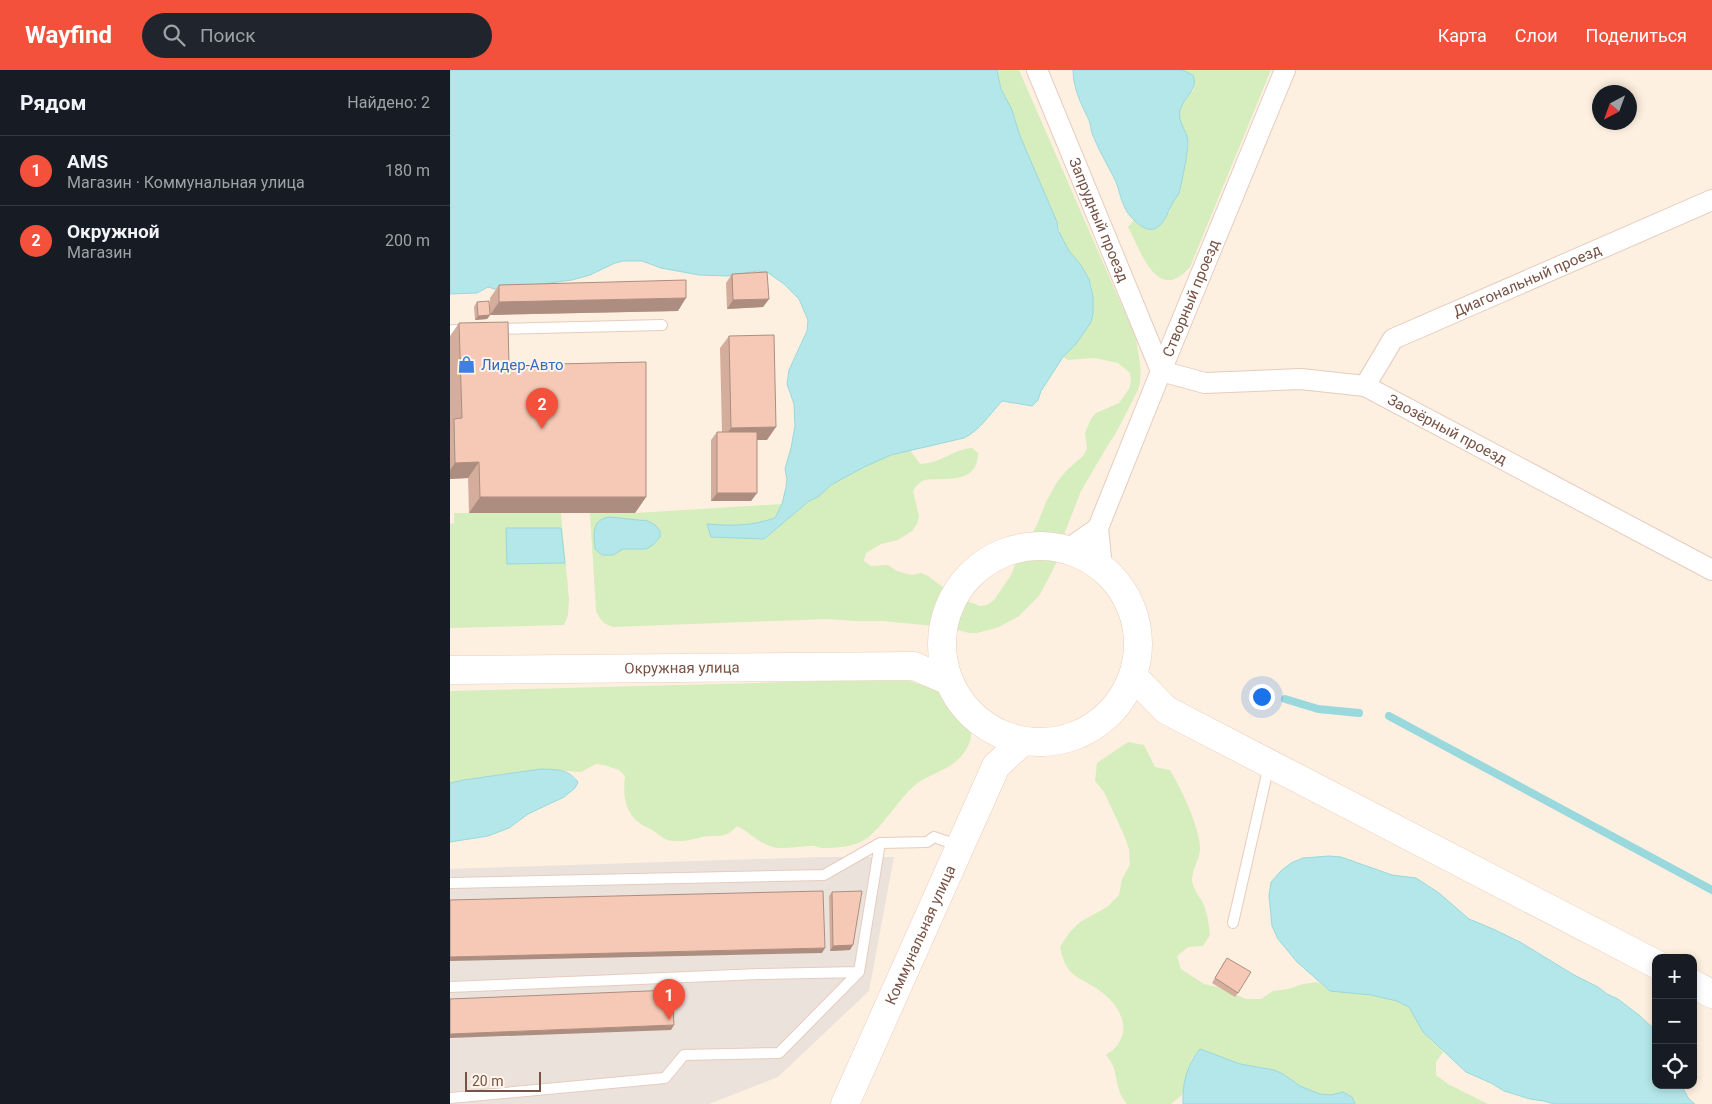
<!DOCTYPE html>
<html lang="ru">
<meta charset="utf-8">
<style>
body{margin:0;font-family:Roboto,sans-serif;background:#20242c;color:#f1f3f6}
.controls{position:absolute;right:15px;bottom:15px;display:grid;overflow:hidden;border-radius:10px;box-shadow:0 2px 8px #0003}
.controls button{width:45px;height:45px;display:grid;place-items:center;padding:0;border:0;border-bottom:1px solid #363941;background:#171b24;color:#f1f3f6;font:25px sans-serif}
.compass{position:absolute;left:1142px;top:15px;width:45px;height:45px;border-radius:50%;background:#171b24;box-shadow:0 2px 8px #0003;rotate:221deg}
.scale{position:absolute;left:15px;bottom:12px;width:76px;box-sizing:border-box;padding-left:5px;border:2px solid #775245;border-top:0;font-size:14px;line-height:18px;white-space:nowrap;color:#775245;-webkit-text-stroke:4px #fff4e9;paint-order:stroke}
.you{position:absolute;left:811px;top:626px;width:18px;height:18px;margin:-12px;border:4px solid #fff;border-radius:50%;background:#1a73e8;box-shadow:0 0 0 8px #1a73e833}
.badge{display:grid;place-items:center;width:32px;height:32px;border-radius:50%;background:#f3513b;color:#fff;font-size:16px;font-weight:700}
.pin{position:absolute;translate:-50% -41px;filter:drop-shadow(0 1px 2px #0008)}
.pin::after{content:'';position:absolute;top:26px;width:18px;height:15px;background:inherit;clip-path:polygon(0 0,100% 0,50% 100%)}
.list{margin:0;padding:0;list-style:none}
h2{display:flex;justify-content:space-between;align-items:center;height:65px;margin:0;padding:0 20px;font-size:21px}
h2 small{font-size:16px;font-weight:400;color:#9ea1a6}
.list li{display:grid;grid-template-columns:32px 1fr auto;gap:15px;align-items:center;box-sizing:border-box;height:70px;padding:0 20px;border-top:1px solid #363941}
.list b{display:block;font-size:19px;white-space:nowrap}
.list p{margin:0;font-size:16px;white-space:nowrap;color:#9ea1a6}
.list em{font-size:16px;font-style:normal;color:#9ea1a6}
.icon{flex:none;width:28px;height:28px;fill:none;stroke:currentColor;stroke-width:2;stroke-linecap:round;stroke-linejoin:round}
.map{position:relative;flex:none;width:1262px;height:1034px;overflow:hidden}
header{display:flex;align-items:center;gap:30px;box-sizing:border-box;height:70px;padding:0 25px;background:#f3513b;color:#fff}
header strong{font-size:24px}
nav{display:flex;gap:28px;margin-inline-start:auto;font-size:18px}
.search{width:350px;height:45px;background:#20242c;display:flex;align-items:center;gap:12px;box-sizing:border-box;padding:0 18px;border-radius:28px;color:#9ea1a6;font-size:19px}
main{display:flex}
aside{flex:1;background:#171b24}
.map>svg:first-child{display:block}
.industrial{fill:#ece2dc}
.green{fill:#d6edbe}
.water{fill:#b4e7e9;stroke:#99d8dc}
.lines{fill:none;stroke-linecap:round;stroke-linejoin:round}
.stream{stroke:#99d8dc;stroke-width:8}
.lane-casing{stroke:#e5ccbe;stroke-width:12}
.street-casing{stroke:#e5ccbe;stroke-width:22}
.secondary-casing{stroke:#ebccbb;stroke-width:29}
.lane{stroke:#fff;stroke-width:10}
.street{stroke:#fff;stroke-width:20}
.secondary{stroke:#fff;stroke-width:28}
.wall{fill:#d4ad9d}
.shaded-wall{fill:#ac8d7f}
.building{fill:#f6c9b6;stroke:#ac8d7f}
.labels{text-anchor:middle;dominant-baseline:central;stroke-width:4;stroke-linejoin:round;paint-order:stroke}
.street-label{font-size:15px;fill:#775245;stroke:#fff4e9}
.shop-label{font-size:15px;fill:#366cbe;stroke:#fff4e9;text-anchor:start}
</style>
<header>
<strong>Wayfind</strong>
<div class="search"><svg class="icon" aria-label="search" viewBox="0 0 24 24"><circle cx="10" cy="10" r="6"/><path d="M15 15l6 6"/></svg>Поиск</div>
<nav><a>Карта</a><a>Слои</a><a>Поделиться</a></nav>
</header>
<main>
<aside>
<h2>Рядом<small>Найдено: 2</small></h2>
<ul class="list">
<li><span class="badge">1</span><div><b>AMS</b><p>Магазин · Коммунальная улица</p></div><em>180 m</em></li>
<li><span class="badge">2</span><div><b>Окружной</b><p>Магазин</p></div><em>200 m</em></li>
</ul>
</aside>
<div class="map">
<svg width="1262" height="1034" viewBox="0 0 1262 1034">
<rect width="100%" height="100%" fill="#fef0e0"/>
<path class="industrial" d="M370,787H444L419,921L328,1007L259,1034H0V799Z"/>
<path class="green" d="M547,0H569L686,268C688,285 694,303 688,320L667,361L658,375L631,421L615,462L611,484L596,513L589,526L569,546L549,557L527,563H519L495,557L433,551H406L377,549L163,557C154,554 150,550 146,541L140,443H185L332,434L325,448C299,457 283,454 257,455L314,469L359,431L368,427L374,420L389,410L431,388L460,380L470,394C489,394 504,379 522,378L528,383C528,405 512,409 493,409C486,410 479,408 473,411C468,413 466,417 463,421L469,446L467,454L462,461L448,470L431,474L416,483L414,491L421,496L438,495L447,501L454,503L462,505L471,503L478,506L506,527L530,536L537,535L544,530L561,505L570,483L587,455L596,432L607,412L617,400L634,385L637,378L635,363L641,349L646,343L669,333L679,319L681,311L680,303L668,293L644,288L618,290L613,287L631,266L643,244L642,217L630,194L619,181L611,167L607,152L570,66L562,40L551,19Z
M732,0H821L740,197C707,235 691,181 678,157L684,150L691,156L720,142L721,135L729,122L731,115L738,79L739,72L730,51L729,43L731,36L744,19L743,5Z
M4,443H111L119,529L118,545L114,555L0,558V454L4,453Z
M450,609C460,610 467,614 476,616C482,617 488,618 494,621C514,630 529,658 517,678C505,700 481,702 465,715C449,729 438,749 422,764C409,777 389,778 372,778C368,778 364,775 361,776C351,776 332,780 323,777C309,773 300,763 287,756C275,770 268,764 252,767C241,770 233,772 222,771C214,770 211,766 205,762C199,758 193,756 188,752C174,741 173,722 175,706L169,700L154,695L146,694L131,702L91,699L14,710L0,713V621Z
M678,672L694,675L705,697L720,700C732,721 748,753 750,776C751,788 742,798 742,810C743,821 752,828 755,838C758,847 759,856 760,865L753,876L738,877L727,886L731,899L754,914L768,917L796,929H811L823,921L838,919L853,914L868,912L880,921L921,925L947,931L959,937L973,962L993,982L986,992V1005L998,1014L1038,1034H905L902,1027L893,1022L881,1025L871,1024L850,1016L833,1004L824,1000L790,994L750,979L742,988L737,1000L733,1024L721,1034H677C667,1023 668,1013 664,999C663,994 659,989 656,985C660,982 666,978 668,974C682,955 666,932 650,921C642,914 631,911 623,904C615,897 612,887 610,877L619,863L630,852L657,837L669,825L672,809L680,795L679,779L674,765L654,722L645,711L647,693Z"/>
<path class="water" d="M0,0H547L551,19L562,40L570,66L607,152L608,160L619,181L630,194L639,209L643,226V244L641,252L626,274L613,287L591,321L588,330L582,336L552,331C540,344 530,360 514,368L441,385L414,397L381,415L368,427L359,431L314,469L261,467L257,454C281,456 302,456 325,448L332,434L336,417L337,409L335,399L341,378L345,356L344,334L337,314L339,300L357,261L358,250L349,229L334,214L317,202L307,201L278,206L249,205L211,198L192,191H173L165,193L140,205L122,210L48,220L38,217L27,223L0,224Z
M623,0H732L743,5C750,23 726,30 730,49C732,58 739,66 738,74C738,81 731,117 729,123C727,127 723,131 721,136C716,147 709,166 693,157C686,153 678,145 675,138C671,130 669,120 666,112C659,97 650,83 644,68C641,63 641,56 639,50C631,34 623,18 623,0Z
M159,447L198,451L205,455L210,461V467L203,475L196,479H173L163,485H152L145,479C144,465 141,450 159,447Z
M56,458H111L115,493L57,494Z
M91,699C107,700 117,698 128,712L125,718L114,727L78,744L59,758L38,766L0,772V713L14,710Z
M879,786L891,787L942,805L966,808L989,823L1019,849L1043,859L1070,872L1124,905L1148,917L1157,924L1168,929L1190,946L1206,961V1015H1231L1239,1029L1245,1034H1104L1094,1031L1080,1029L1054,1021L1041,1013L1016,1002L973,962L959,937L947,931L921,925L880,921L847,892L828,869L822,856L819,826L821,812L831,801L841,793L853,788Z
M750,979L790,994L824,1000L833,1004L850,1016L870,1024L881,1025L893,1022L902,1027L905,1034H733C732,1014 737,994 750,979Z"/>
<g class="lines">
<path class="stream" d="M835,629L868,639L909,643
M939,646L1262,820"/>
<defs>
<path id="lane" d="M45,259L212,255
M0,262L3,260H16
M0,813L374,805L430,773L477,772L484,767L510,776
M783,853L819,695
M0,917L309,904L409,902L430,773
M0,1028L215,1008L234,985L329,983L409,902"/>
<g id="street">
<path id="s1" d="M587,0L711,301"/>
<path id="s2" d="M711,301L755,313L851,309L915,316L1262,500"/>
<path id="s3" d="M915,316L943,269L1262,130"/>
<path d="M618,479L648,458"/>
<path id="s4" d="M652,498L648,458L711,301L835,0"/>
</g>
<g id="secondary">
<circle cx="590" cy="574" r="98"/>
<path id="s5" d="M0,600L464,596L499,611"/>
<path d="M684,607L716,640L1206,894"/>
<path d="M1243,914L1262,924"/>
<path id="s6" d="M395,1034L546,696L573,671"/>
</g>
</defs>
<use href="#lane" class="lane-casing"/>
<use href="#street" class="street-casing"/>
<use href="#secondary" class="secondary-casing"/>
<use href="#lane" class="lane"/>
<use href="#street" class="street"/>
<use href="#secondary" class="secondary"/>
</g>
<path class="wall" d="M282,204L319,229L313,237L277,239L276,213Z
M49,215L228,241L40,245V228Z
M27,232L40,245L37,249L25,250L24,237Z
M9,253L59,295L196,427L185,443H19L18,408L0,409V266Z
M279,266L317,370H307V423L301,431H261V370L267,362H272L270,278Z
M382,822L400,880L380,881L379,826Z
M774,892L788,923L785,927L762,913Z"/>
<path class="shaded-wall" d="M236,228L228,241L40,245L49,232Z
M319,229L313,237L277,239L283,230Z
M40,245L37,249L25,250L28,246Z
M326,357L317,370H272L281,358Z
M29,392L18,408L0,409V400L5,393Z
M267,423H307L301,431H261Z
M30,427H196L185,443H19Z
M403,875L400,880L380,881L383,876Z
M375,878L372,883L0,891V887Z
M224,955L221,960L0,968V964Z"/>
<path class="building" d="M317,202L319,229L283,230L282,204Z
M236,210V228L49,232V215Z
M39,231L40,245L28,246L27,232Z
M58,252L59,295L196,292V427H30L29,392L5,393L4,349L12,348L9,253Z
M324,265L326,357L281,358L279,266Z
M267,362H307V423H267Z
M373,821L375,878L0,887V830Z
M412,821L403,875L383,876L382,822Z
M777,888L801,902L788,923L765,908Z
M222,920L224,955L0,964V929Z"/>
<defs>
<symbol id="shop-bare" viewBox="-9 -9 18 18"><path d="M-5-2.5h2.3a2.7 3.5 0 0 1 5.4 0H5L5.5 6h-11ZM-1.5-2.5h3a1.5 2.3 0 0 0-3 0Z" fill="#3f7fe0" stroke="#fff4e9" stroke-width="2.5" paint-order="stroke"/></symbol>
</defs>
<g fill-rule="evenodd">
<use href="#shop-bare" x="4" y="282" width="25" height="25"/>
</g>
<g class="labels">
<g class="street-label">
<text stroke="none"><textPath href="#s1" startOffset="162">Запрудный проезд</textPath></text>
<text stroke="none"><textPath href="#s3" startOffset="201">Диагональный проезд</textPath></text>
<text stroke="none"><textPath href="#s4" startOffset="288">Створный проезд</textPath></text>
<text stroke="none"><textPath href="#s2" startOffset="299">Заозёрный проезд</textPath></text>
<text stroke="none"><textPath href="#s5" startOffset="232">Окружная улица</textPath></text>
<text stroke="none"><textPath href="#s6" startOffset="185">Коммунальная улица</textPath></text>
</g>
<g class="shop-label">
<text x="31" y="295">Лидер-Авто</text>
</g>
</g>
</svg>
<div class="controls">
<button>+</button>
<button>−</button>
<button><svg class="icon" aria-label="locate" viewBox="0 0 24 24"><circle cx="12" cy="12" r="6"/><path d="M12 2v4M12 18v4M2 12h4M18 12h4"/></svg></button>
</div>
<svg class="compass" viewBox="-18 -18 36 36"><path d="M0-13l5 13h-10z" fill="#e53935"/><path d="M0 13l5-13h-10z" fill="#9ea1a6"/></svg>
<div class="scale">20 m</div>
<div class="you"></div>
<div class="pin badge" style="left:219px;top:950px">1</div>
<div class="pin badge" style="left:92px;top:359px">2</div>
</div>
</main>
